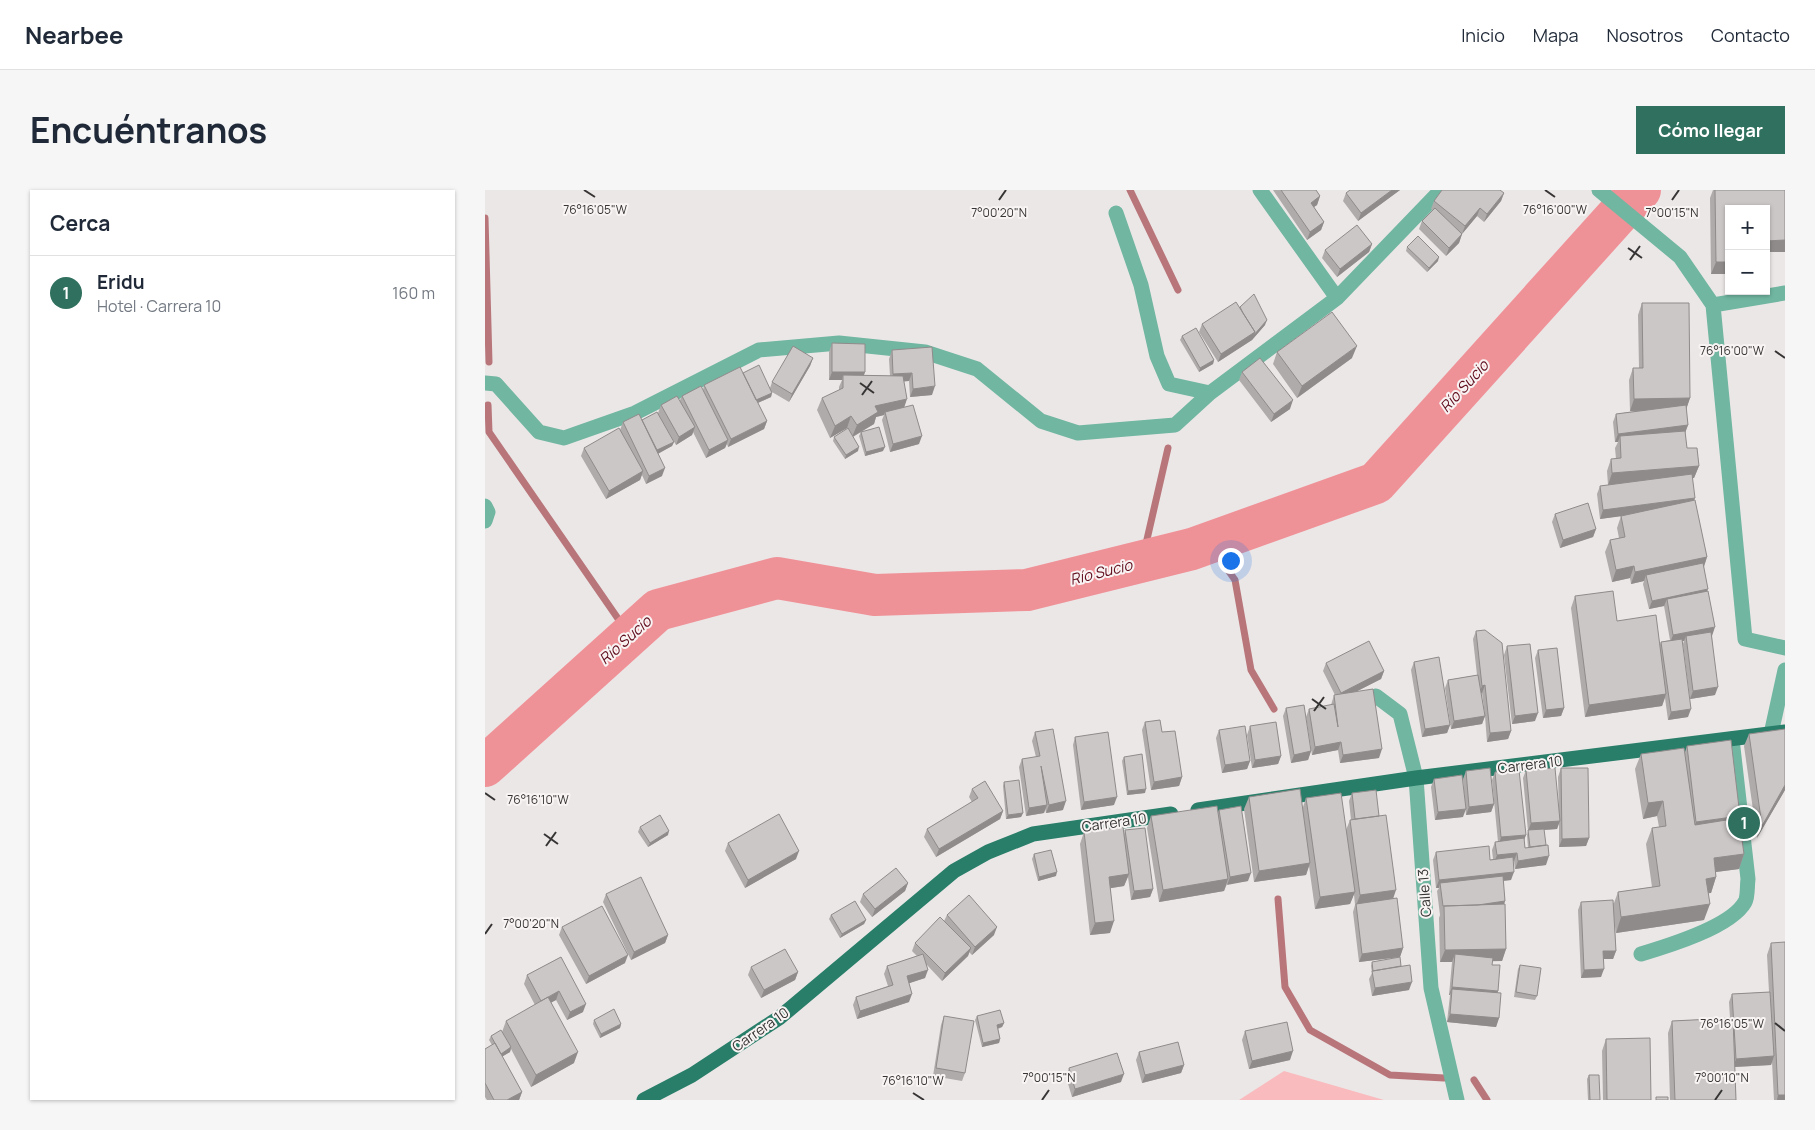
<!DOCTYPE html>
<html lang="es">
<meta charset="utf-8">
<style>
body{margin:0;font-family:Manrope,sans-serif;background:#f6f6f7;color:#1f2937}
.controls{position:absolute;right:15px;top:15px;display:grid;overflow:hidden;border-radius:0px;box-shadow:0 1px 4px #0004}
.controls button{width:45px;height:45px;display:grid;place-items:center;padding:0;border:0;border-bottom:1px solid #e0e1e3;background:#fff;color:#1f2937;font:25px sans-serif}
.you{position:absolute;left:745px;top:370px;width:18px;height:18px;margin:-12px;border:4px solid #fff;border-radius:50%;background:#1a73e8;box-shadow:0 0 0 8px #1a73e833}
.badge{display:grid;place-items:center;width:32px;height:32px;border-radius:50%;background:#30705e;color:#fff;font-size:16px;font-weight:700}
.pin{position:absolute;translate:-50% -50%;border:2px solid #fff;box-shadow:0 1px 5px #0006}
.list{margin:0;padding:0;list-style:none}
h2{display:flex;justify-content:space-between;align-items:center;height:65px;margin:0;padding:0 20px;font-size:21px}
h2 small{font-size:16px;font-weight:400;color:#747a83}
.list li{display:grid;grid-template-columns:32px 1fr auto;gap:15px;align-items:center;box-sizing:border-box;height:75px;padding:0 20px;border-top:1px solid #e0e1e3}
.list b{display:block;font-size:19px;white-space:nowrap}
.list p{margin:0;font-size:16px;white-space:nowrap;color:#747a83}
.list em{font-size:16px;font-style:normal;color:#747a83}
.map{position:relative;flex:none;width:1300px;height:910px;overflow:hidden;border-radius:0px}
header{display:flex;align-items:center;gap:30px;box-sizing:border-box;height:70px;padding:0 25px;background:#fff;border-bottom:1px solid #e0e1e3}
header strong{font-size:24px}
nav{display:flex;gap:28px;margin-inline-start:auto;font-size:18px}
.intro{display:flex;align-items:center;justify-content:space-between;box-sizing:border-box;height:120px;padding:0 30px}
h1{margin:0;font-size:35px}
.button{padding:12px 22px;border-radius:0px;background:#30705e;color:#fff;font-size:18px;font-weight:700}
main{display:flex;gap:30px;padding:0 30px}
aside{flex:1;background:#fff;border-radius:0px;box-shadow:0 1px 4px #0004}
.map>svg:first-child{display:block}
.green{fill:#f9bbbd}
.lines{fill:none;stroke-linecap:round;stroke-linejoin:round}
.stream{stroke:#b8767a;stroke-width:7}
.river{stroke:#ef9298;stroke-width:42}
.minor{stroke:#70b6a1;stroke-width:15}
.major{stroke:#287e69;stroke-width:15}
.wall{fill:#afabab;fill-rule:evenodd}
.shaded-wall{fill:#8f8b8b}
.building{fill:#ccc7c7;stroke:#8f8b8b}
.ticks{fill:none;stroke:#363434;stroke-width:2}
.labels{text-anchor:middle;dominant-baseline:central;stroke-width:4;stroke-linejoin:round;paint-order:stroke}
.street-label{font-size:14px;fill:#363434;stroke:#f9f4f4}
.water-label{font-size:15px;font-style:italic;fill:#610e1e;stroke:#f9f4f4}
.ticks-label{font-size:12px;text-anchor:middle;fill:#363434;stroke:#f9f4f4;stroke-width:4;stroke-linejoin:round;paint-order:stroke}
</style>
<header>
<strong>Nearbee</strong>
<nav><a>Inicio</a><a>Mapa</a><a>Nosotros</a><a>Contacto</a></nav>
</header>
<div class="intro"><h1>Encuéntranos</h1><a class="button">Cómo llegar</a></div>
<main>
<aside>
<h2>Cerca<small></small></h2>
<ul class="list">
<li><span class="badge">1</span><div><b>Eridu</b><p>Hotel · Carrera 10</p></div><em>160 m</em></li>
</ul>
</aside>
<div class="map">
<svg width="1300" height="910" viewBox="0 0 1300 910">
<rect width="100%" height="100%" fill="#ece7e7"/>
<path class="green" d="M799,881L899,910H754Z"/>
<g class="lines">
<path class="stream" d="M645,0L693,100
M0,28L4,172
M3,215L4,242L145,446
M716,356L736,370L750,390L766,480L789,519
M657,371L683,258
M793,709L800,797L825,840L905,885L959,888
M989,890L1002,910"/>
<path class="river" d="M0,576L173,420L292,388L390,405L542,400L707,359L891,293L1155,0"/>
<path class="minor" d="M775,0L852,108
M1114,0L1195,67L1228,115L1260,449L1300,458
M631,23L656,95L672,166L684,194L725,203
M1228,115L1300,103
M0,193L11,194L54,242L79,248L150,223L274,160L354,153L440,162L492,179L556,231L593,243L690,235L725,203L852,108L956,0
M0,316L3,322L0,331
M891,506L915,524L931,588L946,798L972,910
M1286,544L1300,480
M1156,764C1183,756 1246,737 1260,712C1263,707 1262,696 1263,689L1247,549"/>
<path class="major" d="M713,620L931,588L1300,542
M159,910L207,885L294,828L469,681L503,662L548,644L686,624"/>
</g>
<path class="wall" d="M788,0H831L835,6L832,15L829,17L839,32L836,40L822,50Z
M865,0H915L873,31L858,11L861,3Z
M1228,0H1300V62H1281V19L1244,84H1226L1225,8Z
M1019,3L1016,11L999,32L992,26L977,44L974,53L961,66L934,39L937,31L948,20L946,19L949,11Z
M887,54L884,62L852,87L837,68L840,60Z
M922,57L953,71L942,82L921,61Z
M1157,113L1205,208L1201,219L1203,235L1200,243L1202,258L1214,276L1209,288H1207L1209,310L1222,367L1219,377L1227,446L1230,505L1205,509L1198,454L1199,451H1197L1203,527L1183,530L1180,508L1177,516L1100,527L1086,418L1090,406L1132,431L1175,454L1176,452L1185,450L1179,416L1164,419L1158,394L1159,391L1146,394L1145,388L1127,392L1120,362L1125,350L1134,348L1132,338L1136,326L1141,325L1115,329L1112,304L1115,296L1123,295L1122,281L1126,269H1131L1130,258L1133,252H1130L1128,232L1131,224L1150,221H1145L1144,190L1148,178H1154L1153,125Z
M755,117L780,135L767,150L733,172L714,142L717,134L755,118Z
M697,146L729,170L728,174L714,182L695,150Z
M347,153L380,182L379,185L405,186L404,169L407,160L447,205L425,207L424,191H419V217L434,254L405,262L397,230L399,225L391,227L389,234L368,247L373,261L360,269L348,251L349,247L362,239V238L345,248L332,220L337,208L354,200V197L357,190H344V162Z
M792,162L867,168L812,208L788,174Z
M328,168L325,176L304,212L287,202L286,207L273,213L282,231L279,239L243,257L242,254L240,258L221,268L208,242L207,245L191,255L179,234L189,252L187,256L173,263L177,286L161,294L157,285L155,290L121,309L96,266L99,258L135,240L138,232L157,230L173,223L176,215L195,210L197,206L218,200L219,195L258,183L285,198L287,192Z
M757,182L805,219L786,232L754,190Z
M376,242L398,261L380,266L374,246Z
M1070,324L1111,339L1108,347L1075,358L1067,332Z
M991,441L1026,541L1023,549L1002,552L1000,526L997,534L966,539L960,498L963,490L992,485L988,449ZM997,503L1000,526L996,504Z
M1022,456L1050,531L1027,534L1019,465Z
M1053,460L1079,518L1076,526L1058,528L1050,468Z
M929,472L965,535L962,543L937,547L926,480Z
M841,473L899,481L896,489L872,501L894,568L855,573L853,560L827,565L821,527L824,519L846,515L849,505H850L838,481Z
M801,518L826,561L823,570L806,573L798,526Z
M660,532L677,542L697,587L694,596L666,600L657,540Z
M765,536L796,566L793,574L767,578L762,545Z
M1300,539V600L1272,648L1259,556L1264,544Z
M734,540L765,571L762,579L737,583L731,548Z
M550,542L578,620L561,623L560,618L559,623L541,626L534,577L537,569L551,567L547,551Z
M590,547L629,615L596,620L588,555Z
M1202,556L1255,626L1254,628L1259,664L1254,679L1231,682V687L1226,703H1223L1219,730L1131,743L1130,736L1131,761L1128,769H1119L1116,787L1096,788L1093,720L1096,712L1129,713L1133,702L1167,697L1161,654L1167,638L1174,637L1172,626L1158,629L1150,579L1156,564L1200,562Z
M639,567L660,603L642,605L637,571Z
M1076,578L1104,648L1101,656L1074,657V632L1072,639L1059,640L1061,675L1030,679L1029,671H1028L1026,690L1018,691L1020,711L1019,714L1021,759L1017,771H1007V775L1013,801L1012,803L1014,828L1011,837L962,832L965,805H964L967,772H955L954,728L955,725L952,701L954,698H951L948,670L951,662L1005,670L1008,669L1007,660L1010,652H1013L1007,590L1010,582L1041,645L1039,649L1040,658H1043L1042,645L1043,641L1038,588L1041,580L1074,623L1073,587Z
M981,581L1009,614L1006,622L981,625L978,589Z
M949,589L978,627L950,630L946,597Z
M519,592L538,623L536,627L521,629L518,596Z
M487,599L518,621L515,629L451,667L439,647L442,639L487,612L484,607Z
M867,603L894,626L908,709L918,758L915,767L874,772L868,722L870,715L869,704L865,714L830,719L824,676L821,685L769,692L759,619L764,607L818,617L821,608L861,640L865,630H866L864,611Z
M734,620L763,691L742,694L739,701L674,712L662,638L666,626L733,622Z
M155,637L183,645L163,657L153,642Z
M640,640L668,699L665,707L646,710L643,687L639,696L626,698L625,743L605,745L595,654L599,642L639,644Z
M243,653L311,669L260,698L240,661Z
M549,664L571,686L553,691L547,669Z
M423,693L420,701L387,727L375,712L378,704Z
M121,704L183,745L180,753L146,770L118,712Z
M346,725L381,730L379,734L355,748L344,729Z
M462,725L509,745L487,765L484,762L483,766L457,791L442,775L440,788L424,793V812L372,829L368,815L371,807L403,796L399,784L402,776L432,766L427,761L430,753L459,731Z
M77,737L140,773L101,794L74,745Z
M1286,753L1300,910H1289L1287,872L1286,875L1250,877L1251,910H1185L1183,843L1187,831L1245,828L1244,812L1247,804L1284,802L1282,765Z
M76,767L98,822L82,830L71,810L66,812L89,873L46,897L26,859L25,862L17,866L37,902L34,910H2L0,907V859L7,855L4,850L6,846L17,842L21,831L50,815L39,794L42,785Z
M887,772L916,776L924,800L887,806L884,789L887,783L886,776Z
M1035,775L1052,806L1050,810L1029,807L1033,779Z
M266,777L313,782L310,790L276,808L263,785Z
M459,826L480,883L477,891L448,886L456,835Z
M492,826L519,833L517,837L513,839L515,849L514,853L497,857L490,830Z
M109,830L136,834L135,838L115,848L108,834Z
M760,841L805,870L764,879L757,850Z
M1121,849L1166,910H1118L1117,861Z
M654,862L699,875L696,883L657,893L651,870Z
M584,878L636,892L587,907L581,887Z
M1104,885L1115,910H1103L1102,889Z"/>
<path class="shaded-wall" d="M907,0H915L873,31L876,23Z
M1019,3L1016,11L999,32L1002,24Z
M835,6L832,15L823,21L826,13Z
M995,18L992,26L977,44L980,36Z
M839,32L836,40L822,50L825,42Z
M977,44L974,53L961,66L964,58Z
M1300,50V62H1281V51Z
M887,54L884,62L852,87L855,79Z
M954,67L953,71L942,82L944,78Z
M1231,72H1244V84H1226Z
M782,130L780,135L767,150L733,172L736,164Z
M872,156L867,168L812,208L817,196Z
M328,168L325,176L304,212L307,204Z
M729,170L728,174L714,182L715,178Z
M347,182H380L377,190L358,185L357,190H344Z
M427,183L424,191L405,193L408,184Z
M450,196L447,205L425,207L428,199Z
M287,203L286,207L268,215L269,211Z
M1205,208L1201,220L1145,221L1149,209Z
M422,209L418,221L400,222L399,225L391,227L389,234L367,247L372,235L390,216Z
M808,210L805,219L786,232L789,224Z
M366,226L362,238L345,248L350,236Z
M282,231L279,239L243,257L246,249Z
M1203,235L1200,243L1135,246L1133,252H1130L1133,244Z
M210,237L207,245L191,255L194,247Z
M437,246L434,254L405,262L408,254Z
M243,250L240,258L221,268L224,260Z
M189,252L187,256L171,265L172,260Z
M374,257L373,261L360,269L361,265Z
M400,257L398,261L380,266L381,262Z
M1214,276L1209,288L1123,295L1127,283Z
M180,278L177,286L161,294L164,286Z
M158,281L155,290L121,309L124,301Z
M1210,308L1207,317L1115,329L1118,320Z
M1111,339L1108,347L1075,358L1078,350Z
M1222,367L1218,379L1161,385L1159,391L1146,394L1150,382Z
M1149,376L1145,388L1127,392L1131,380Z
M1223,399L1220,407L1182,409L1179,416L1164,419L1167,411Z
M1230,437L1227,446L1201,450V446L1199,451L1185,453L1188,445Z
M899,481L896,489L853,511L856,503Z
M1000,495L997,503L994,504L997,496Z
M1233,497L1230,505L1205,509L1208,501Z
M1181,504L1177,516L1100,527L1104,515Z
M1079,518L1076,526L1058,528L1061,520Z
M1206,519L1203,527L1183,530L1186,522Z
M1053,523L1050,531L1027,534L1030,526Z
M1000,526L997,534L966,539L969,531Z
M965,535L962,543L937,547L940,539Z
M1026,541L1023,549L1002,552L1005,543Z
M856,552L853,560L827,565L830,557Z
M897,559L894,568L855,573L858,565Z
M826,561L823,570L806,573L809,565Z
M796,566L793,574L767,578L770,570Z
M765,571L762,579L737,583L740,575Z
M697,587L694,596L666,600L669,592Z
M1300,595V600L1272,648L1277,636Z
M661,599L660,603L642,605L643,601Z
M632,607L629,615L596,620L599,612Z
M581,611L578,620L561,623L564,615Z
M1178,611L1172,626L1158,629L1163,613Z
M1009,614L1006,622L981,625L984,617Z
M562,615L559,623L541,626L544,618Z
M981,619L978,627L950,630L953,622Z
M518,621L515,629L451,667L454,659Z
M538,623L536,627L521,629L523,625Z
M1255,626L1250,638L1206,644L1211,632Z
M1075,631L1072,639L1043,641L1046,633Z
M184,641L183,645L163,657L165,653Z
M1041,645L1038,653L1014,655L1016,647Z
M1104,648L1101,656L1074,657L1077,649Z
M314,661L311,669L260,698L263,690Z
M1032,663L1029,671L1009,673L1012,665Z
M1259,664L1254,679L1223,683L1229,668Z
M1064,666L1061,675L1030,679L1033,671Z
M825,673L821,685L769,692L774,681Z
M572,682L571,686L553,691L554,687Z
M1029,682L1026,690L956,697L955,693L954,698H951L954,690Z
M766,683L763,691L742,695L745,687Z
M644,684L639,696L620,699L624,687Z
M1231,687L1226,703L1216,704L1221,689Z
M743,689L739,701L674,712L678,700Z
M423,693L420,701L387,727L390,719Z
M668,699L665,707L646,710L649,701Z
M911,700L907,712L871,716L875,705Z
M870,702L865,714L830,719L835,707Z
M1020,711L1017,720L959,719Z
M1225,714L1219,730L1131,743L1136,727Z
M381,730L379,734L355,748L357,744Z
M629,731L625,743L605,745L610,733Z
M512,737L509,745L487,765L490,757Z
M183,745L180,753L146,770L149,762Z
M486,758L483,766L457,791L460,783Z
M918,758L915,767L874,772L877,764Z
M1021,759L1017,771L969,772L970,764L967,772H955L960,760Z
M1118,761H1131L1128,769H1115Z
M143,765L140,773L101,794L104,786Z
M1119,779L1116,787L1096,788L1099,780Z
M443,780L440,788L419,795L422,786Z
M313,782L310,790L276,808L279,800Z
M927,792L924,800L887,806L890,798Z
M967,797L1013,801L1010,809L967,799L965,805H964Z
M74,801L71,810L53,820L56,812Z
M427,804L424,812L372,829L375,821Z
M101,814L98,822L82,830L85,822Z
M965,824L1014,828L1011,837L962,832Z
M519,833L517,837L510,839L512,835Z
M136,834L135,838L115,848L116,844Z
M515,849L514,853L497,857L498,853Z
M26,857L25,862L15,868L16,864Z
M808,861L805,870L764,879L767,871Z
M93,862L89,873L46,897L51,885Z
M1289,866L1286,875L1248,877L1251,869Z
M699,875L696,883L657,893L660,885Z
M639,884L636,892L587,907L590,899Z
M37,902L34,910H22Z
M1293,905H1300V910H1292Z"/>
<path class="building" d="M796,0H831L835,6L826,13L839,32L825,42Z
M865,0H907L876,23L861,3Z
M957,0H1015L1019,3L1002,24L995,18L980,36L949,11Z
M1230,0H1300V50L1281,51V19H1244V72H1231Z
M950,18L977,44L964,58L937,31Z
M872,35L887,54L855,79L840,60Z
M933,46L954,67L944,78L922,57Z
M769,104L782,130L768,146L770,142L758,123L755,117Z
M751,112L770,142L736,164L717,134Z
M1157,113H1204L1205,208L1149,209L1148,178H1158Z
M847,122L872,156L817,196L792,162Z
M711,138L729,170L715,178L697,146Z
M347,153L380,154V182H347Z
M308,156L328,168L307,204L287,192Z
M447,157L450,196L428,199L427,183L408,184L407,160Z
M775,168L808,210L789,224L757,182Z
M274,175L287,203L271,210L258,183Z
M255,177L282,231L246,249L219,195Z
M358,185L418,186L422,209L390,216L393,222L372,235L366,226L350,236L337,208L358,198Z
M216,196L243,250L224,260L197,206Z
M192,206L210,237L194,247L176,215Z
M428,215L437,246L408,254L400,222Z
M1201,215L1203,235L1133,244L1131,224Z
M172,222L189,252L172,260L157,230Z
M154,224L180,278L164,286L138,232Z
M394,237L400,257L381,262L376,242Z
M134,238L158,281L124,301L99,258Z
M363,238L374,257L361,265L349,247Z
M1200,241L1202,258H1212L1214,276L1127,283L1126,269L1136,268L1135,246Z
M1207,284L1210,308L1118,320L1115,296Z
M1210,310L1222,367L1150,382L1149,376L1131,380L1125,350L1140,347L1136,326Z
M1103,313L1111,339L1078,350L1070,324Z
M1218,373L1223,399L1167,411L1161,385Z
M1128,401L1132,431L1171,425L1181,504L1104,515L1090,406Z
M1223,401L1230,437L1188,445L1182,409Z
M1000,440L1017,453L1026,541L1005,543L1000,495L997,496L991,441Z
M1226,442L1233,497L1208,501L1201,446Z
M1197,449L1206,519L1186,522L1176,452Z
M884,451L899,481L856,503L841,473Z
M1045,454L1053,523L1030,526L1022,456Z
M1072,458L1079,518L1061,520L1053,460Z
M954,467L965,535L940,539L929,472Z
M993,485L1000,526L969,531L963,490Z
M888,499L897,559L858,565L856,552L830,557L824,519L849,514L853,537L849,505Z
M819,515L826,561L809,565L801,518Z
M675,530L677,542L690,541L697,587L669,592L660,532Z
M791,532L796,566L770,570L765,536Z
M760,536L765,571L740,575L734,540Z
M568,539L581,611L564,615L556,576L562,615L544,618L537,569L555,566L550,542Z
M1300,539V595L1277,636L1264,544Z
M623,542L632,607L599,612L590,547Z
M1246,550L1255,626L1211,632L1202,556Z
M1199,558L1210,635L1254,628L1259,664L1229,668L1231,687L1221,689L1225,714L1136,727L1133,702L1175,696L1167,638L1181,636L1178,611L1163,613L1156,564Z
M657,564L661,599L643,601L639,567Z
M1005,578L1009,614L984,617L981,581Z
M1070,578L1075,631L1046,633L1041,580Z
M1076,578H1103L1104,648L1077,649Z
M1034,580L1041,645L1016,647L1010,582Z
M977,585L981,619L953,622L949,589Z
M534,590L538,623L523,625L519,592Z
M500,591L518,621L454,659L442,639L493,608L487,599Z
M815,599L825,673L774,681L764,607Z
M891,600L894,626L870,629L867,603Z
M856,603L870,702L835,707L821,608Z
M732,616L743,689L678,700L666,626Z
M756,616L766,683L745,687L734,620Z
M294,624L314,661L263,690L243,653Z
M175,625L184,641L165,653L155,637Z
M901,625L911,700L875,705L865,630Z
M638,637L644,684L624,687L629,731L610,733L599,642Z
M660,638L668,699L649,701L640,640Z
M1059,639L1061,655L1045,657L1043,640Z
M1039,648L1040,658L1063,655L1064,666L1033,671L1032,663L1012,665L1010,652Z
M1004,656L1005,670L1028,667L1029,682L954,690L951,662Z
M566,660L572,682L554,687L549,664Z
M411,678L423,693L390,719L378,704Z
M1018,686L1020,711L993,715L959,716H958L955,693Z
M156,687L183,745L149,762L121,704Z
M484,705L512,737L490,757L462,725Z
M912,708L918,758L877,764L871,714Z
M1128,710L1131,761H1118L1119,779L1099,780L1096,712Z
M370,711L381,730L357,744L346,725Z
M1020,714L1021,759L960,760L959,716Z
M117,716L143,765L104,786L77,737Z
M455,727L486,758L460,783L430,753Z
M1300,752V905H1293L1286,753Z
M300,759L313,782L279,800L266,777Z
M438,764L443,780L422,786L427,804L375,821L371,807L408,795L402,776Z
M970,764L1008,768L1007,775H1015L1013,801L967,797Z
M76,767L101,814L85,822L74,801L56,811L42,785Z
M915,767L916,776L888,781L887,772Z
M925,775L927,792L890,798L887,781Z
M1035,775L1056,778L1052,806L1031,802Z
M967,799L1016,803L1014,828L965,824Z
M1285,802L1289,866L1251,869L1247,804Z
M63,807L93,862L51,885L21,831Z
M129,819L136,834L116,844L109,830Z
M515,820L519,833L512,835L515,849L498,853L492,826Z
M459,826L489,831L480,883L451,878Z
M1248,828L1251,910H1190L1187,831Z
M802,832L808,861L767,871L760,841Z
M16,840L26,857L16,864L6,846Z
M1165,848L1166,910H1122L1121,849Z
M693,852L699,875L660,885L654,862Z
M10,853L37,902L22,910H9L0,893V859Z
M632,863L639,884L590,899L584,878Z
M1104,885H1114L1115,910H1105Z
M1171,907H1183V910H1171Z"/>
<path class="ticks" d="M99,0L110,7M1060,0L1070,7M514,10L521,0M1187,10L1194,0M1143,58L1157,68M1145,70L1155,56M1290,161L1300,168M375,193L389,203M377,205L387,191M827,509L841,519M829,521L839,507M0,603L10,610M59,644L73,654M61,656L71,642M0,744L7,734M1290,833L1300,841M428,903L439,910M557,910L564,900M1230,910L1237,900"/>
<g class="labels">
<g class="street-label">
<text transform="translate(1045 574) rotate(-7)">Carrera 10</text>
<text transform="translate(629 632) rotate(-8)">Carrera 10</text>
<text transform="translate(939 703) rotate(-94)">Calle 13</text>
<text transform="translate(275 839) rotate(-35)">Carrera 10</text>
</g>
<g class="water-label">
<text transform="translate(979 196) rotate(-48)">Río Sucio</text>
<text transform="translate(616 382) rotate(-14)">Río Sucio</text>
<text transform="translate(140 450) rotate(-42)">Río Sucio</text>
</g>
</g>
<g class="ticks-label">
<text x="110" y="24">76°16'05"W</text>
<text x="1070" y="24">76°16'00"W</text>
<text x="514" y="27">7°00'20"N</text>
<text x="1187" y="27">7°00'15"N</text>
<text x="1247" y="165">76°16'00"W</text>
<text x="53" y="614">76°16'10"W</text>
<text x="46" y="738">7°00'20"N</text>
<text x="1247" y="838">76°16'05"W</text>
<text x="564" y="892">7°00'15"N</text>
<text x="1237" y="892">7°00'10"N</text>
<text x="428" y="895">76°16'10"W</text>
</g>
</svg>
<div class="controls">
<button>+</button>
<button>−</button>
</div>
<div class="you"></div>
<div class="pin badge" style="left:1259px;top:633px">1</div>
</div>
</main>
